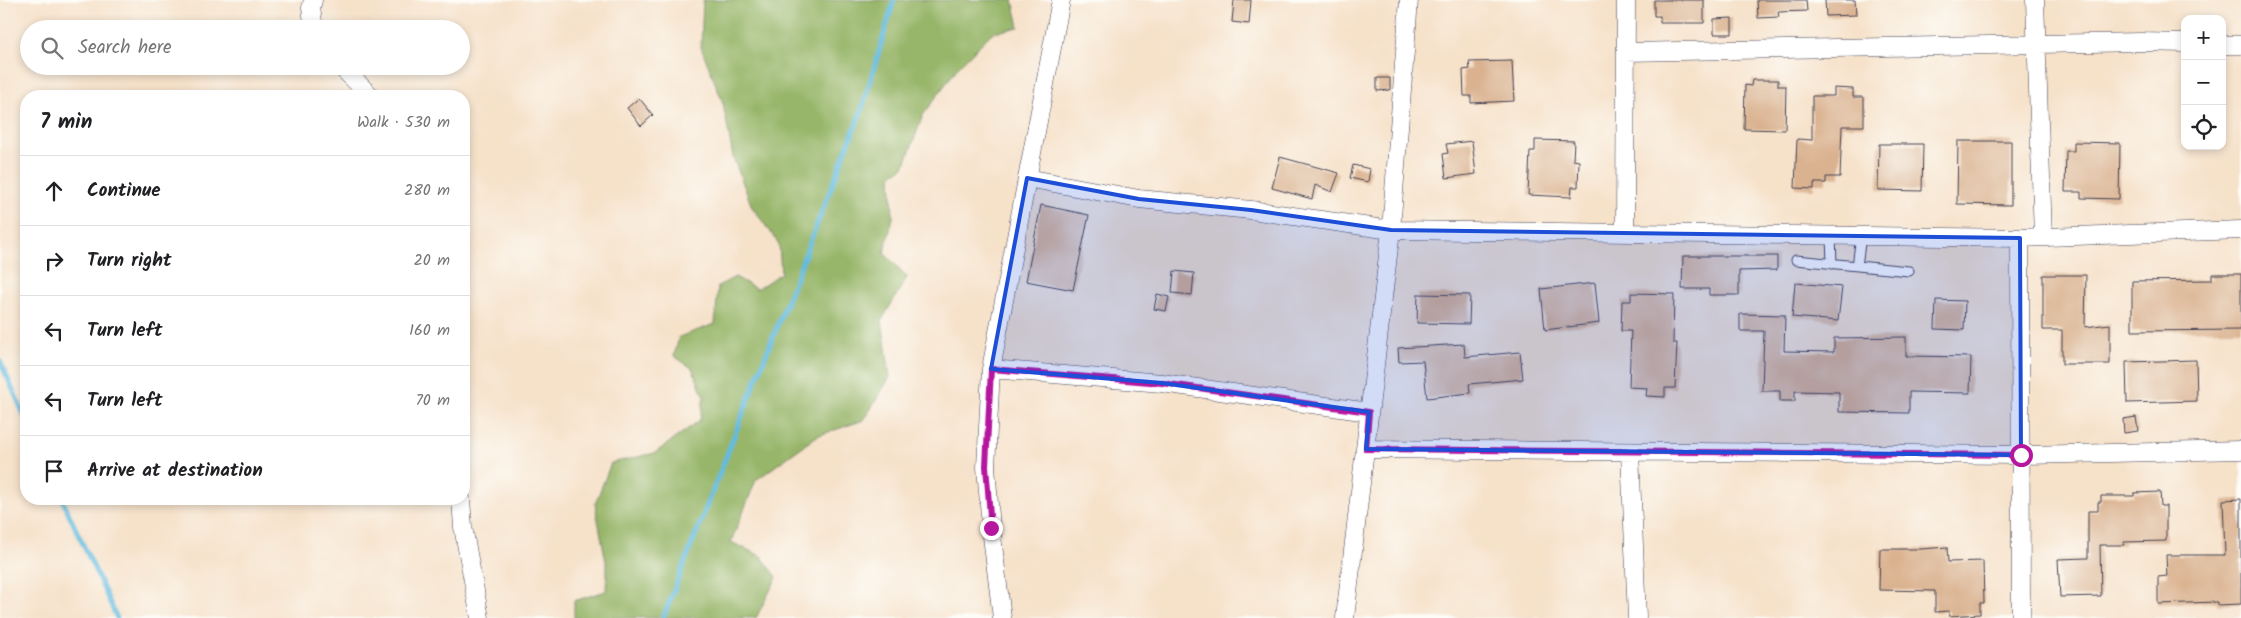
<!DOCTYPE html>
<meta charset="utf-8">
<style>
body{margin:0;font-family:Kalam,sans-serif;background:#f6f6f6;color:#202124}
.controls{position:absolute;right:15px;top:15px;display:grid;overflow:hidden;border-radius:10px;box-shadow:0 2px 8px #0003}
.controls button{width:45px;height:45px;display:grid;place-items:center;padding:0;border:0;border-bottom:1px solid #e0e0e0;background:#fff;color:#202124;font:25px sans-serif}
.stop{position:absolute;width:15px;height:15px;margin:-11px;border:4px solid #b5179e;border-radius:50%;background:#fff}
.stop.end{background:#b5179e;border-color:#fff;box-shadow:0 1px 5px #0008}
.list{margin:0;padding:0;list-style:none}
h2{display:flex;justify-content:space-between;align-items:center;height:65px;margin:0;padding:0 20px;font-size:21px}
h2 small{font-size:16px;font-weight:400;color:#757577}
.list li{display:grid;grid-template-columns:32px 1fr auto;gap:15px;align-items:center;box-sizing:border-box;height:70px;padding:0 20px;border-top:1px solid #e0e0e0}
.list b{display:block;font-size:19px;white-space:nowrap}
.list em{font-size:16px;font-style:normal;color:#757577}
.icon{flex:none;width:28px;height:28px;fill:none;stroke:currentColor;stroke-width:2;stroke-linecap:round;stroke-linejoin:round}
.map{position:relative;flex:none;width:2241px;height:618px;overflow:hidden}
.search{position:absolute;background:#fff;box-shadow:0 2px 8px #0003;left:20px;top:20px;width:450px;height:55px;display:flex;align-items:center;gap:12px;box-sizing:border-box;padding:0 18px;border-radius:28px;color:#757577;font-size:19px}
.panel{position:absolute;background:#fff;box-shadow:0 2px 8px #0003;left:20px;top:90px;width:450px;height:415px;border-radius:20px}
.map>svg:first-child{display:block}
.forest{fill:#97b669;stroke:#5c6c52}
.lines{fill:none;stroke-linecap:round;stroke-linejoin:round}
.stream{stroke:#62bbdf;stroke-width:5}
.building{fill:#dab290}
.lane-casing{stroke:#423f50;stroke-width:11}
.street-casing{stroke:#423f50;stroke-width:19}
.lane{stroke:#fff;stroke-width:9}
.street{stroke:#fff;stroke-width:18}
.route{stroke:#b5179e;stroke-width:6}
.marked{fill:#1d4ed8;fill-opacity:0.2;stroke:#1d4ed8;stroke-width:4;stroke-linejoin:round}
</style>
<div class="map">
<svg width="2241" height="618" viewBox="0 0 2241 618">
<rect width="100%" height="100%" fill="#fdfcf7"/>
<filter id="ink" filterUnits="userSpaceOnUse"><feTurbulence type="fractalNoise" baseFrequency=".02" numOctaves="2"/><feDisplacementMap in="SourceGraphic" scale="10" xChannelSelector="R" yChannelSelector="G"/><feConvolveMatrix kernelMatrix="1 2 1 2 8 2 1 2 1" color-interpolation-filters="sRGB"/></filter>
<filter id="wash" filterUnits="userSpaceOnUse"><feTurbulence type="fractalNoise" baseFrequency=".0096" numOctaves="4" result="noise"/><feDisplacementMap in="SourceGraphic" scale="20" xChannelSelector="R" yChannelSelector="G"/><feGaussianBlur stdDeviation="1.12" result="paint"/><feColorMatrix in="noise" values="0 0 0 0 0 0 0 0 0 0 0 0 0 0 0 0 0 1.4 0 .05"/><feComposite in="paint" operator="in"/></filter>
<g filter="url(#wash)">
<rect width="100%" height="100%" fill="#f6e1c9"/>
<path class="forest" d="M703,0H1013L1019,27L992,33L958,67L923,115L904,167L891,175L893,218L884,253L907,277L882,320L890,377L864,420L817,436L756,480L731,542L761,556L777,577L756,618H574V601L606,591L607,567L595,504L611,463L655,453L700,420L704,396L692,368L674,356L679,337L715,324L718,286L735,277L757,289L781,273L779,244L752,207L733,157L723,103L701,47Z"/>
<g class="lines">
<path class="stream" d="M0,361L26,419
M62,499L117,618
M663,618L862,109L894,0"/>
</g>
<g id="blocks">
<path class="building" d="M1234,0H1251L1249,24L1232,22Z
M1654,0H1704V23H1660V16H1654Z
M1757,0H1806L1807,11L1778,12L1779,17L1758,18Z
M1825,0H1855L1856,15L1826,16Z
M1732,18V34H1714V19Z
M1512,61L1514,101L1471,103V96H1464L1463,70L1470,69L1469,62Z
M1377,78H1390V90L1377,91Z
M1752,80H1778V86H1786L1785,130L1744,129L1745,85L1751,86Z
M1834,88L1853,89V97H1864V126H1842L1840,177H1826V183H1814V189L1795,188L1797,139L1812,140V96H1834Z
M639,98L653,115L641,126L627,108Z
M1535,140L1574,141L1573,160L1579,161L1578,187H1572L1571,197L1528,195L1530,151H1535Z
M1472,141L1476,174L1446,178L1443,154L1448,153L1446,144Z
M1958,141H2011V205L1957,204Z
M2074,142L2120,143L2119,199L2081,198V192H2065L2066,151H2074Z
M1879,144H1923L1922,191L1878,190Z
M1280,157L1339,173L1332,192L1315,185L1312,199L1272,188Z
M1353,165L1370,169L1368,182L1350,178Z
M1041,205L1089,215L1073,290L1026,281Z
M1683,256H1777V270L1739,271V295H1709V289H1682Z
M1174,271L1194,273L1192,295L1172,293Z
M2212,274H2241V330L2132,331V281L2212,280Z
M2043,275H2086L2085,327L2110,324V364H2062V330H2043Z
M1595,283L1599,323L1545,330L1541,289Z
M1795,283L1842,287L1838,321L1792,317Z
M1631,293L1674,294L1673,343H1677L1675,388H1665V397L1646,396L1647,388L1629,387L1631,331H1621L1622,301H1631Z
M1157,294L1169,297L1166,311L1154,309Z
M1418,294L1470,295L1469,324L1417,323Z
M1936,300L1965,301L1964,330L1935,329Z
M1740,314L1785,315L1784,351L1834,352V338L1906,337V356L1971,357L1970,393L1909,392V413L1839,412V392L1795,391V401H1780V391H1762L1764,331H1740Z
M1464,344L1465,357L1520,352L1523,379L1469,384L1470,393L1427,398L1423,361L1399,362L1398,348Z
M2196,360L2197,401L2127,403L2126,362Z
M2136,417L2138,431L2124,433L2123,419Z
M2160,492L2161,506H2166V541L2124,542V545H2100L2101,596L2060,597L2058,559L2088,558V511H2098V502H2101V496H2134V493Z
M2241,499V604L2217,605V602L2158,604V577L2167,576L2166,555H2225L2223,500Z
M1947,547L1948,562L1983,561L1984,603H1980V614L1949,616V611L1935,612V591L1879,590L1880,549H1921Z"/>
</g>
</g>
<g filter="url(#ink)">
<use href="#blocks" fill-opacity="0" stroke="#423f50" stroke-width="1"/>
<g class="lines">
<defs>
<path id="lane" d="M1831,235L1832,264
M1796,260L1909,271
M1857,266L1861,236"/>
<path id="street" d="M313,0L311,8L314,29
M2035,0L2043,237
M2222,45H2241
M1626,52L2141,42L2185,43
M340,66L371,96
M1027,178L1139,199L1251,210L1391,230L2020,238L2241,230
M1625,232L1626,0
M2020,238L2021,618
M991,369L1162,383L1369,412
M1366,449L2021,455L2241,450
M1630,452L1637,618
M461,499L463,527L480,618
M1002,618L991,528L986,467L991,369L1061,0
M1345,618L1391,230L1409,0"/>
</defs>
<use href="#lane" class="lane-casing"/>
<use href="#street" class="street-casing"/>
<use href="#lane" class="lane"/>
<use href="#street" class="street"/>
</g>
</g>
<g class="lines" filter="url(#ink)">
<path class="route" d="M991,528L986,466L991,369L1162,383L1369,412L1366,449L2021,455"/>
</g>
<path class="marked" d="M1027,178L1139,199L1251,210L1391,230L2020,238L2021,455L1366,449L1369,412L1162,383L991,369Z"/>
</svg>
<div class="controls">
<button>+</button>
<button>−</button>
<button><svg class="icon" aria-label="locate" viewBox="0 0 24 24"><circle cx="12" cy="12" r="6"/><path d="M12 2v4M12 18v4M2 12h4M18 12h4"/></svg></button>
</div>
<div class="stop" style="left:2021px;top:455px"></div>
<div class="stop end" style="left:991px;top:528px"></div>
<div class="search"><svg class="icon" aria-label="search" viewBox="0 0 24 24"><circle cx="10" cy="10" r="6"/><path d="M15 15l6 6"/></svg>Search here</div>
<section class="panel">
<h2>7 min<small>Walk · 530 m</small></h2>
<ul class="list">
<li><svg class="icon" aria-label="ahead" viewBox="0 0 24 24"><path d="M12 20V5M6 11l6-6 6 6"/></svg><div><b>Continue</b></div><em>280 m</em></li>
<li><svg class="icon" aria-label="right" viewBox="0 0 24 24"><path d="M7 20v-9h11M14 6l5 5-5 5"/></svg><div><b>Turn right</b></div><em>20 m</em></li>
<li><svg class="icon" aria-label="left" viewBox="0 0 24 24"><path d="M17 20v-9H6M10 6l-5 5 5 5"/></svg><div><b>Turn left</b></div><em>160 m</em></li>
<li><svg class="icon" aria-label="left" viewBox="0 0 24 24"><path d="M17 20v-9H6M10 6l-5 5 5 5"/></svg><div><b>Turn left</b></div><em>70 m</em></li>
<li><svg class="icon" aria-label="arrive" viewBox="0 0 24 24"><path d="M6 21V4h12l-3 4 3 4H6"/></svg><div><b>Arrive at destination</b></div></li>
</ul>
</section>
</div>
